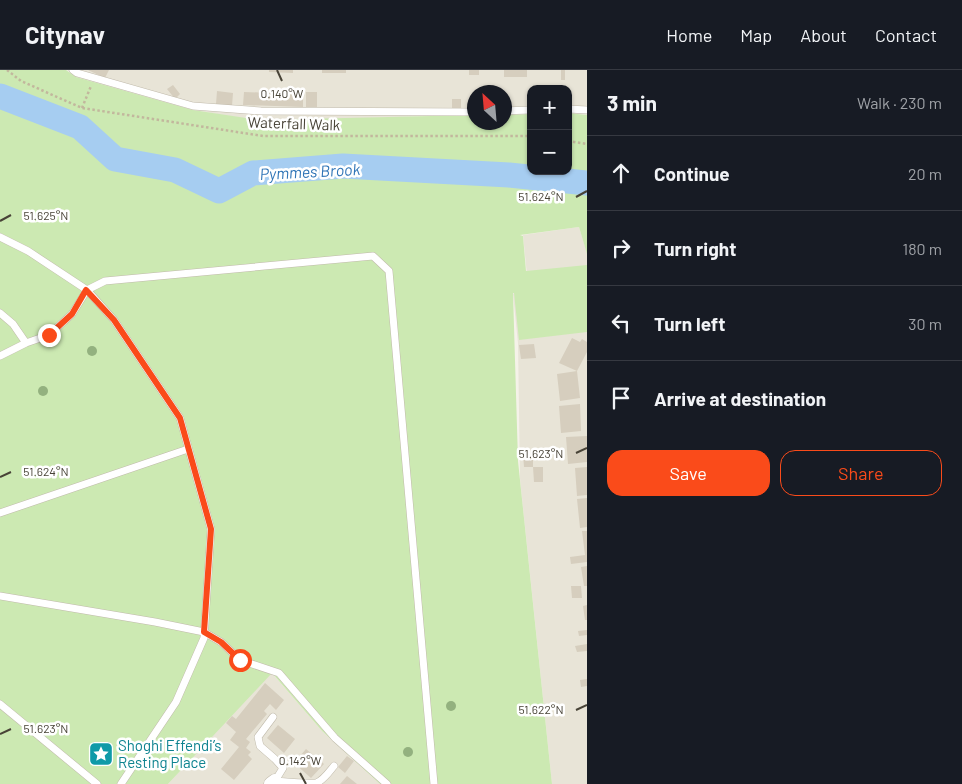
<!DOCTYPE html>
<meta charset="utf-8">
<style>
body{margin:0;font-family:Barlow,sans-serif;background:#242831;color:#f1f3f6}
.controls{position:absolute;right:15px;top:15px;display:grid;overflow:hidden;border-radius:10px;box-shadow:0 1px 4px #0004}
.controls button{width:45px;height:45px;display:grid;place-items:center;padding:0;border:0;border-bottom:1px solid #363941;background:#171b24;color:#f1f3f6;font:25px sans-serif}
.compass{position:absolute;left:467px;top:15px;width:45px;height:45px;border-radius:50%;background:#171b24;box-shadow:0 1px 4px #0004;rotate:334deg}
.stop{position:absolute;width:15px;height:15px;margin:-11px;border:4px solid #fa4b1a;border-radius:50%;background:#fff}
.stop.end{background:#fa4b1a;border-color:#fff;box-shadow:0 1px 5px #0008}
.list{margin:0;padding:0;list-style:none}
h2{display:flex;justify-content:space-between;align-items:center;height:65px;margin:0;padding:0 20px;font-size:21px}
h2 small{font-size:16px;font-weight:400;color:#9ea1a6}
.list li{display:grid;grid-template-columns:32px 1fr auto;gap:15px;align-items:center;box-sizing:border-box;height:75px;padding:0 20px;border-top:1px solid #363941}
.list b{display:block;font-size:19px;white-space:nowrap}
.list em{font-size:16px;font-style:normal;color:#9ea1a6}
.actions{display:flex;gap:10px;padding:15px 20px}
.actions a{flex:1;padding:11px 0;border:1px solid #fa4b1a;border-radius:15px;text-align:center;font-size:18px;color:#fa4b1a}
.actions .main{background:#fa4b1a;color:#fff}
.icon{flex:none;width:28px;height:28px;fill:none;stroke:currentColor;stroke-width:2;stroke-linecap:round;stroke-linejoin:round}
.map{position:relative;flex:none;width:587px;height:714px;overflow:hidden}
header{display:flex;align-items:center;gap:30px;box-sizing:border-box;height:70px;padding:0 25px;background:#171b24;border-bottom:1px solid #363941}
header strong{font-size:24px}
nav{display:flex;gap:28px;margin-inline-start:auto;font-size:18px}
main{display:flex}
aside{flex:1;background:#171b24}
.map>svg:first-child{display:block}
.residential{fill:#e8e4d7}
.green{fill:#cce9b2}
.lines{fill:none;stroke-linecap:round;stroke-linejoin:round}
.river{stroke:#a6cdf1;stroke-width:25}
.building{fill:#d6cebe}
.service-casing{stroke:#c0baab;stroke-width:8}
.minor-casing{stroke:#c0baab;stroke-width:15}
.path{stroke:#c2b79d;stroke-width:2.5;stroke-dasharray:2.5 2.5;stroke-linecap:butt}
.service{stroke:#fff;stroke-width:7}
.minor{stroke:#fff;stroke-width:14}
.tree{fill:#93b17f}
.route{stroke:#fa4b1a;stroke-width:6}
.ticks{fill:none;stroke:#484337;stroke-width:2}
.labels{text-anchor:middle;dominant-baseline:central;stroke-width:5;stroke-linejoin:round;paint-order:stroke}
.street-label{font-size:15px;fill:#484337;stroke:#fff}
.culture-label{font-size:15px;fill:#0d838f;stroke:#fff;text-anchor:start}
.water-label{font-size:16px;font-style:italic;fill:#2f74b6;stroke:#fff}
.ticks-label{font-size:12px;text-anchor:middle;fill:#484337;stroke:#fff;stroke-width:5;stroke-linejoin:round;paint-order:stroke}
</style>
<header>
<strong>Citynav</strong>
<nav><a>Home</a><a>Map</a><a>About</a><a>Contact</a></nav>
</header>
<main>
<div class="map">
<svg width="587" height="714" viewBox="0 0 587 714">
<rect width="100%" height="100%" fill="#f5f2e9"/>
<path class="residential" d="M67,0H587V45L568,43V19H531V44L505,45L504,22H474V45L259,51L193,40L76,7Z
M579,157L587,183V714H552L520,409L518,273L513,224L527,205L523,165Z
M271,602L322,661L380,714H168Z"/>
<path class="green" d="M0,0H66L76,7L193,40L259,50L474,45V52H504L505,45L531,44V101H568V43L587,45V184L579,157L520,165L523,166L526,201L587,195V262L519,270L514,223H513L518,391L552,714H380L322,661L272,603L168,714H0Z"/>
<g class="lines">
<path class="river" d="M0,26L80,57L115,89L175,100L219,121L253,103L343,96L509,105L587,113"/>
</g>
<path class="building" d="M88,0H109L105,8Z
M269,0H293V3L269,2Z
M322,0H346V3H322Z
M469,0H479V5H469Z
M504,0H527V7H504Z
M561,0H565V10H561Z
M173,15L180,24L175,29L167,19Z
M217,21L233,23L232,36L216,34Z
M244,22L303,24V37L243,35Z
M306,22H317V37H306Z
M452,29H461V38H452Z
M572,268L580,272L582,269L587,272V282L577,301L559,293Z
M534,274L536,288L521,289L519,275Z
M577,301L580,328L560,331L557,304Z
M580,334L581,361L561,363L559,336Z
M587,366V392L568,394L566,367Z
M523,384H533V397H524Z
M533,397H543V412H534Z
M587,397V425L577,426L575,398Z
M587,428V457L580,458L577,429Z
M582,461H587V492L571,494L570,487L585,485Z
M587,496V516H584L581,497Z
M571,516H581L582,528H572Z
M587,535V550H585L583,536Z
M587,560V565L579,566L578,561Z
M587,574V581L577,582L575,576Z
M587,609V616L581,617L580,610Z
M265,613L284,630L276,640L270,634L264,641L267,644L246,669L250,672L246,678L251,682L248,685L252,689L234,710L221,699L239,677L230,670L236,662L226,653L232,646L236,649Z
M278,655L295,669L284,683L267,668Z
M306,679L324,694L311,708L294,693Z
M347,686L354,691L345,703L338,697Z
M347,706L357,714H340Z"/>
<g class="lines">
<defs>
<path id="service" d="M73,0L77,3L193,36L261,41L474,42
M568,39L587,40
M504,41L531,40
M0,167L28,181L87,220L114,250L180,348L211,459L204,568L176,632L121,714
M0,243L13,254L26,273
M0,286L26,273L49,265L72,244L87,220L105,211L373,186L389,201L434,714
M0,443L188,379
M0,526L155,552L204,562L221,572L240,590L279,603L335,668L387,714
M0,634L97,714
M273,647L258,667L260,676L275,689L283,698L275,711C287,712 305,714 316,713C323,711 329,702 334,696"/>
<path id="minor" d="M271,714L275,711"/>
</defs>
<use href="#service" class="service-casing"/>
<use href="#minor" class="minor-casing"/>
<path class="path" d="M7,0L21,11L82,38L263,66H531
M82,38L91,16
M568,71L587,74"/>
<use href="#service" class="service"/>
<use href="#minor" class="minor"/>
</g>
<g class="tree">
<circle cx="92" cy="281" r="5"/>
<circle cx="43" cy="321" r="5"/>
<circle cx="451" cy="636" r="5"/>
<circle cx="408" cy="682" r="5"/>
</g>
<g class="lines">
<path class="route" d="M49,265L72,244L86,220L114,250L180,348L211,459L204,562L221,572L240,590"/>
</g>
<path class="ticks" d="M277,0L282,11M576,127L587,121M0,151L11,145M576,383L587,378M0,407L11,402M576,640L587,635M0,664L11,659M300,703L306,714"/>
<defs>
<symbol id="sight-square" viewBox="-11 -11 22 22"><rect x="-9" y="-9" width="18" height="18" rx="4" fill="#0f9aa8" stroke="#fff"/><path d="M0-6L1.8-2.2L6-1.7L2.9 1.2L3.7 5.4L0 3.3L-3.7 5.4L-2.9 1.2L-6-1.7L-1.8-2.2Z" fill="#fff"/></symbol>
</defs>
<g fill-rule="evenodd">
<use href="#sight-square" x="87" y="670" width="28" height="28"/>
</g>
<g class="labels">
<g class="street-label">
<text transform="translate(294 53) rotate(2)">Waterfall Walk</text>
</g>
<g class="culture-label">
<text x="118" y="675">Shoghi Effendi’s<tspan x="118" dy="17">Resting Place</tspan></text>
</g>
<g class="water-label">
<text transform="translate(310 101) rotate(-3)">Pymmes Brook</text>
</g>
</g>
<g class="ticks-label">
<text x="282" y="28">0.140°W</text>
<text x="541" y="131">51.624°N</text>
<text x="46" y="150">51.625°N</text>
<text x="541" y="388">51.623°N</text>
<text x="46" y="406">51.624°N</text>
<text x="541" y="644">51.622°N</text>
<text x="46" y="663">51.623°N</text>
<text x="300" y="695">0.142°W</text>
</g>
</svg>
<div class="controls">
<button>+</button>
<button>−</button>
</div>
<svg class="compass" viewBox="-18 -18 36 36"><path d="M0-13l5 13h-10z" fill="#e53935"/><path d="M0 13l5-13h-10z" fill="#9ea1a6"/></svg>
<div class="stop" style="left:240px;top:590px"></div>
<div class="stop end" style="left:49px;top:265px"></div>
</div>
<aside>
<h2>3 min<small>Walk · 230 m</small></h2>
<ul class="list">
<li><svg class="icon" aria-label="ahead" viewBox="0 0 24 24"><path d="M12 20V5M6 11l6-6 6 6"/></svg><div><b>Continue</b></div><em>20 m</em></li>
<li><svg class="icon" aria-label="right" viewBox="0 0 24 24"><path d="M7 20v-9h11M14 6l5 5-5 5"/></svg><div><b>Turn right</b></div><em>180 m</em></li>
<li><svg class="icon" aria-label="left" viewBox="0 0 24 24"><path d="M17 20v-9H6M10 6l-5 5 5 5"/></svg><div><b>Turn left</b></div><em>30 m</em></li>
<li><svg class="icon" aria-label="arrive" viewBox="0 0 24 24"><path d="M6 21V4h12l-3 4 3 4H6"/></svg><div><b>Arrive at destination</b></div></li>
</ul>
<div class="actions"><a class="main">Save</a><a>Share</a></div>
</aside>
</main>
